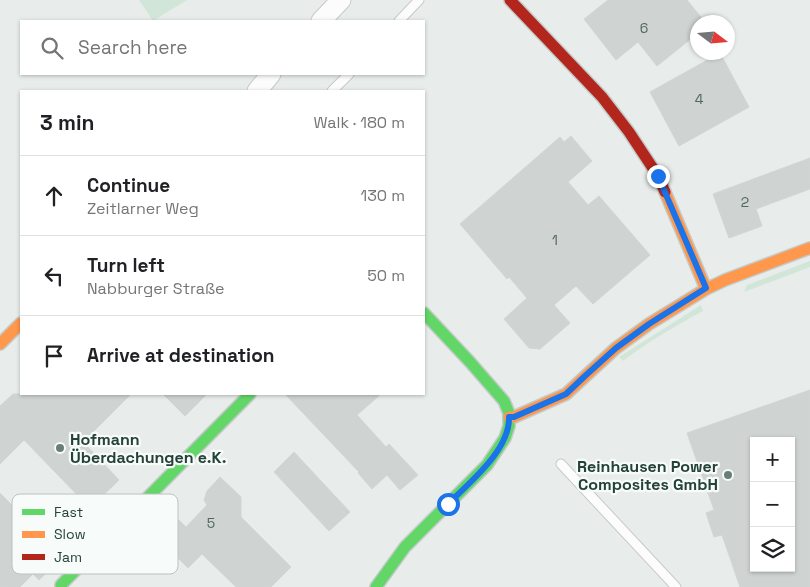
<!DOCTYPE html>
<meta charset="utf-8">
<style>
body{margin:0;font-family:"Space Grotesk",sans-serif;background:#f2f2f2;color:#202124}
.controls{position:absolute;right:15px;bottom:15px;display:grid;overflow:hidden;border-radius:0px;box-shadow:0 1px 4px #0004}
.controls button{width:45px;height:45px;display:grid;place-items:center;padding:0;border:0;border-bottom:1px solid #e0e0e0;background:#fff;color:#202124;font:25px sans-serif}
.compass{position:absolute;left:690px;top:15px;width:45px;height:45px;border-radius:50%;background:#fff;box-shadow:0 1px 4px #0004;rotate:106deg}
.stop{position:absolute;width:15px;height:15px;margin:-11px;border:4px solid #1a73e8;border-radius:50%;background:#fff}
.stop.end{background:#1a73e8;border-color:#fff;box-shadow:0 1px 5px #0008}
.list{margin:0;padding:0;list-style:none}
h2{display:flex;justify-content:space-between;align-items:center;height:65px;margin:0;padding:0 20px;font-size:21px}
h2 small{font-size:16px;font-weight:400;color:#757577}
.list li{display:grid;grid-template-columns:32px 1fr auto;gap:15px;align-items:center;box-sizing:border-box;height:80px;padding:0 20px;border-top:1px solid #e0e0e0}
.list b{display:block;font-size:19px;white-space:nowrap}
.list p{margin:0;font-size:16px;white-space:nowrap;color:#757577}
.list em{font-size:16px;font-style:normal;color:#757577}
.icon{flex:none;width:28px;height:28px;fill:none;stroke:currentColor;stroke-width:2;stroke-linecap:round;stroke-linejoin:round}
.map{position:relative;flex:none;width:810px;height:587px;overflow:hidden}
.search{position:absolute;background:#fff;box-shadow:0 1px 4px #0004;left:20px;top:20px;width:405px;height:55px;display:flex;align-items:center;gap:12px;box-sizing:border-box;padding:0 18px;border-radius:0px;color:#757577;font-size:19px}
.panel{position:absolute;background:#fff;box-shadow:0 1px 4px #0004;left:20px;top:90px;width:405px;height:305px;border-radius:0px}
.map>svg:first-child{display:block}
.green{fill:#d1e6d8}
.building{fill:#cfd4d2;stroke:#d1d6d4;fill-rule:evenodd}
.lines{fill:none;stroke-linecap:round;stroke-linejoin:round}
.lane-casing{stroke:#c5cac8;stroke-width:11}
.street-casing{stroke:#c5cac8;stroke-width:21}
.fast-casing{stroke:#c3cbc8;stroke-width:14}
.slow-casing{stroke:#c3cbc8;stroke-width:14}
.jam-casing{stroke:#c3cbc8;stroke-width:14}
.lane{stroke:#fcfcfc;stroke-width:9}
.street{stroke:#fcfcfc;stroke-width:19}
.fast{stroke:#63d668;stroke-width:11}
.slow{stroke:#ff974d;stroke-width:11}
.jam{stroke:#b3261e;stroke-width:11}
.route{stroke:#1a73e8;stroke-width:6}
.poi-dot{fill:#697e78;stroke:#f7fbf9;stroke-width:2}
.labels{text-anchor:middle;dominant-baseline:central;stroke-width:4.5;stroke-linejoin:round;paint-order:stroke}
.number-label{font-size:14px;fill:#506761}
.poi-label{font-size:16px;font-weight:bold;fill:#24423a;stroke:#f7fbf9;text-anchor:start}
.key{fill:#f7fbf9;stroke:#b8c4c0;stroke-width:1}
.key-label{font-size:14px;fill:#24423a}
</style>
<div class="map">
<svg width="810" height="587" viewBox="0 0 810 587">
<rect width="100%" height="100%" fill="#e8edeb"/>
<path class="green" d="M139,0H187L153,21Z
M810,261V267L744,292L747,285Z
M701,305L703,311C675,326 648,342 623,361L619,357Z"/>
<path class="building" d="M608,0H687L705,22H698V33L657,66L638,42L616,60L584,19Z
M720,53L749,107L679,146L650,92Z
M571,136L592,161L568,182L588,205L599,196L650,255L593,304L576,286L554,305L570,323L540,349L529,348L504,319L527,298L509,277L507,279L460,224L560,137L564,142Z
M810,158V189L756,209L762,226L729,238L713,194Z
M810,390V587H740L722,535L714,537L706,513L714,510L687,433ZM754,441H791V568H754Z
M13,394H131L83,442L119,480L90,508L24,440L0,464V406Z
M163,394H207L185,416Z
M285,394H381L357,415L386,447L389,444L418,475L400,490L387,475L372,489L358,473L359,472Z
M294,452L350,512L329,531L274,472Z
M220,477L241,497V517L291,567L271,587H236L202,554L188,568L159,539L179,520L186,527L207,505L204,500L207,491Z
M0,493L63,557L39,580L33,574L20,587H0Z"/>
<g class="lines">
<defs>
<path id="lane" d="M399,21L419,0
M332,91L349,74
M561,464L676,587"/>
<path id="street" d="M321,21L341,0
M257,91L271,74"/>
<path id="fast" d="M61,585L250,394
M376,587L405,547L487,465L505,438L509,426V413L504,401L470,362L424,313"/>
<path id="slow" d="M665,192L706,289
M0,344L21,323
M509,417H514L566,394L616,348L649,324L706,289L725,280L810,248"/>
<path id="jam" d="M510,0L602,97L629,132L658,176L665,192"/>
</defs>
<use href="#lane" class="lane-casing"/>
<use href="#street" class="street-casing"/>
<use href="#fast" class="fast-casing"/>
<use href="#slow" class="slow-casing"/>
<use href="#jam" class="jam-casing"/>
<use href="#lane" class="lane"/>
<use href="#street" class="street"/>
<use href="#fast" class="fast"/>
<use href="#slow" class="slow"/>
<use href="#jam" class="jam"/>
</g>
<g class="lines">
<path class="route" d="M448,504C470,482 510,450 509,417H514L566,394L585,376L616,348L649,324L706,288L658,176"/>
</g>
<g class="poi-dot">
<circle cx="60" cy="448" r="5"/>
<circle cx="728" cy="475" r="5"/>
</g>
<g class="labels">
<g class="number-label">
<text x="644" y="28">6</text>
<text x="699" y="99">4</text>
<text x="745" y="202">2</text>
<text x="555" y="240">1</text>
<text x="211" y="523">5</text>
</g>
<g class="poi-label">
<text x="70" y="439">Hofmann<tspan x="70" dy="18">Überdachungen e.K.</tspan></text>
<text x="718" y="466" text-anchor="end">Reinhausen Power<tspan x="718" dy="18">Composites GmbH</tspan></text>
</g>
</g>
<rect x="12" y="494" width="166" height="80" rx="8" class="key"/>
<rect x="22" y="509" width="23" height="6" fill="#63d668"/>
<rect x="22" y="531" width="23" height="7" fill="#ff974d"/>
<rect x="22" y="554" width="23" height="6" fill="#b3261e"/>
<g class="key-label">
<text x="54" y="517">Fast</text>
<text x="54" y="539">Slow</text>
<text x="54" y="562">Jam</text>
</g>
</svg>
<div class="controls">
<button>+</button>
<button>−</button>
<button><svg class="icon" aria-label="layers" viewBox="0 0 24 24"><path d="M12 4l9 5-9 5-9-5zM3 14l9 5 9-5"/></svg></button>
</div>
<svg class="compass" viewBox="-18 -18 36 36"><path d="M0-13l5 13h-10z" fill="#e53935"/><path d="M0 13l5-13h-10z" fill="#757577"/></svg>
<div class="stop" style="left:448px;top:504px"></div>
<div class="stop end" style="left:658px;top:176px"></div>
<div class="search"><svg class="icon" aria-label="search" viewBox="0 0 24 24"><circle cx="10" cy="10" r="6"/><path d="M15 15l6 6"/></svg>Search here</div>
<section class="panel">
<h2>3 min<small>Walk · 180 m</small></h2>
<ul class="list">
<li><svg class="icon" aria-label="ahead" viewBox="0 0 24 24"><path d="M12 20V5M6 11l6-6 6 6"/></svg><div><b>Continue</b><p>Zeitlarner Weg</p></div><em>130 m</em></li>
<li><svg class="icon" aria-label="left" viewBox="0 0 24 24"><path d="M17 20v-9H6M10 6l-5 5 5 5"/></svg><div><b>Turn left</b><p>Nabburger Straße</p></div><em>50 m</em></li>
<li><svg class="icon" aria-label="arrive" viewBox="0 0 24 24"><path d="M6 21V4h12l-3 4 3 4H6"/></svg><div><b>Arrive at destination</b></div></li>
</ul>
</section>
</div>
